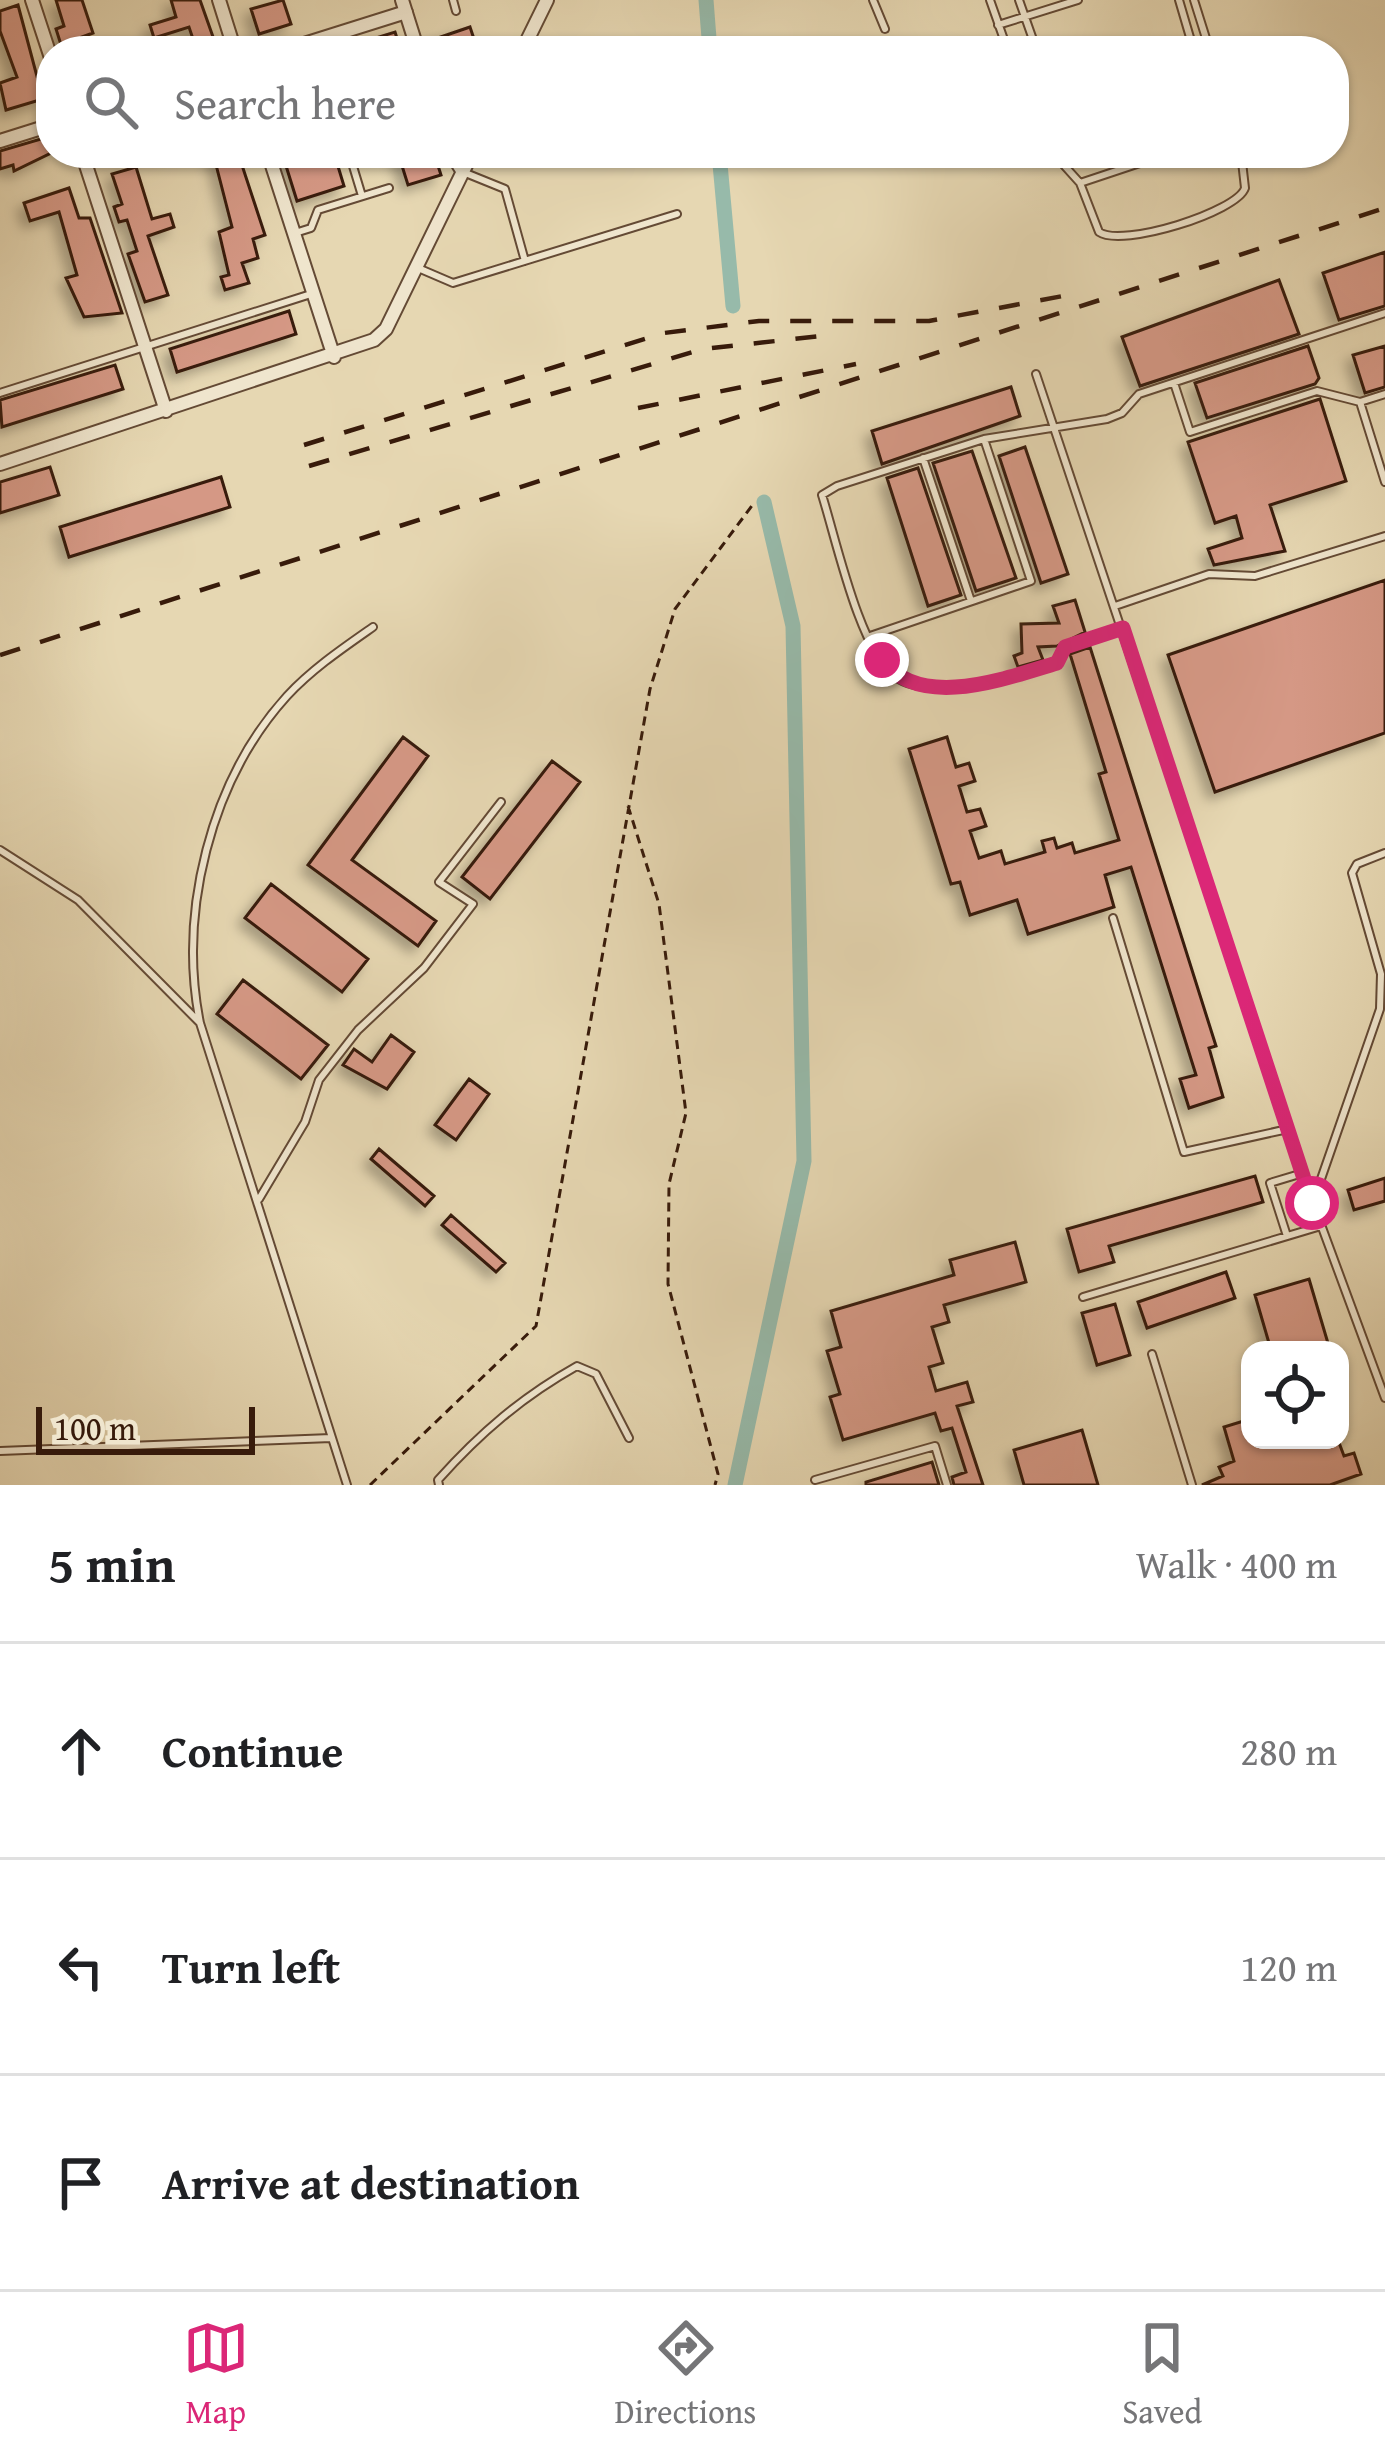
<!DOCTYPE html>
<meta charset="utf-8">
<style>
body{margin:0;font-family:"Gentium Book Plus",serif;background:#f6f6f6;color:#202124}
.controls{position:absolute;right:36px;bottom:36px;display:grid;overflow:hidden;border-radius:24px;box-shadow:0 3px 9px #0004}
.controls button{width:108px;height:108px;display:grid;place-items:center;padding:0;border:0;border-bottom:3px solid #e0e0e0;background:#fff;color:#202124;font:60px sans-serif}
.scale{position:absolute;left:36px;bottom:30px;width:219px;box-sizing:border-box;padding-left:12px;border:6px solid #381b0b;border-top:0;font-size:33px;line-height:42px;white-space:nowrap;color:#381b0b;-webkit-text-stroke:9px #efe5cd;paint-order:stroke}
.stop{position:absolute;width:36px;height:36px;margin:-27px;border:9px solid #db2777;border-radius:50%;background:#fff}
.stop.end{background:#db2777;border-color:#fff;box-shadow:0 3px 12px #0008}
.list{margin:0;padding:0;list-style:none}
h2{display:flex;justify-content:space-between;align-items:center;height:156px;margin:0;padding:0 48px;font-size:51px}
h2 small{font-size:39px;font-weight:400;color:#757577}
.list li{display:grid;grid-template-columns:78px 1fr auto;gap:36px;align-items:center;box-sizing:border-box;height:216px;padding:0 48px;border-top:3px solid #e0e0e0}
.list b{display:block;font-size:45px;white-space:nowrap}
.list em{font-size:39px;font-style:normal;color:#757577}
.icon{flex:none;width:66px;height:66px;fill:none;stroke:currentColor;stroke-width:2;stroke-linecap:round;stroke-linejoin:round}
.map{position:relative;flex:none;width:1385px;height:1485px;overflow:hidden}
.search{position:absolute;background:#fff;box-shadow:0 3px 9px #0004;left:36px;right:36px;top:36px;height:132px;display:flex;align-items:center;gap:30px;box-sizing:border-box;padding:0 42px;border-radius:48px;color:#757577;font-size:45px}
.sheet{height:804px;background:#fff}
nav{display:flex;justify-content:space-around;align-items:center;box-sizing:border-box;height:168px;border-top:3px solid #e0e0e0;background:#fff;font-size:33px;color:#757577}
nav a{display:grid;justify-items:center;gap:6px}
nav .on{color:#db2777}
.map>svg:first-child{display:block}
.lines{fill:none;stroke-linecap:round;stroke-linejoin:round}
.canal{stroke:#97baaa;stroke-width:15}
.building{fill:#d59885;stroke:#381b0b;stroke-width:3;filter:url(#shadow)}
.service-casing{stroke:#644a35;stroke-width:10}
.minor-casing{stroke:#644a35;stroke-width:16}
.path{stroke:#381b0b;stroke-width:3;stroke-dasharray:9 6;stroke-linecap:butt}
.service{stroke:#efe5cd;stroke-width:6}
.minor{stroke:#efe5cd;stroke-width:12}
.rail{stroke:#381b0b;stroke-width:4.5;stroke-dasharray:21 21;stroke-linecap:butt}
.route{stroke:#db2777;stroke-width:15}
</style>
<div class="map">
<svg width="1385" height="1485" viewBox="0 0 1385 1485">
<defs>
<filter id="shadow"><feDropShadow dx="-7" dy="7" stdDeviation="6" flood-color="#0004"/></filter>
</defs>
<rect width="100%" height="100%" fill="#e6d7b2"/>
<filter id="stains"><feTurbulence type="fractalNoise" baseFrequency=".00167" numOctaves="4"/><feColorMatrix values="0 0 0 0 .2 0 0 0 0 .09 0 0 0 0 .02 0 0 0 .5 -.17"/></filter>
<radialGradient id="worn" r=".72"><stop offset=".6" stop-color="#630" stop-opacity="0"/><stop offset="1" stop-color="#630" stop-opacity=".3"/></radialGradient>
<g class="lines">
<path class="canal" d="M706,0L710,51
M719,153L733,306
M735,1485L804,1161L793,626L764,502"/>
</g>
<path class="building" d="M56,0H82L93,33L82,37L87,51H63L56,29L64,26Z
M171,0H200L218,51H197L189,27L154,38L150,25L176,17Z
M283,0L291,24L259,34L251,9Z
M18,5L43,99L6,110L0,83L17,77L0,31V11Z
M470,27L478,51H429L426,42Z
M395,32L401,51H343V48Z
M51,136V153L14,171L13,165L0,169V151Z
M213,153H238L265,235L253,239L258,258L242,263L249,283L225,290L221,277L229,275L219,232L232,227Z
M282,153H334L344,186L297,201Z
M398,153H434L441,175L408,185Z
M136,167L152,219L170,214L174,227L148,236L168,295L145,302L128,254L137,251L127,220L119,222L114,207L122,204L112,174Z
M69,188L79,218H90L122,313L84,317L66,278L77,275L59,212L30,221L24,203Z
M1385,252V306L1339,320L1323,273Z
M1279,280L1299,334L1140,386L1122,337Z
M289,311L296,334L177,372L170,349Z
M1308,346L1319,378L1315,384L1207,418L1195,383Z
M1385,346V387L1365,393L1353,355Z
M115,365L123,389L2,427L0,400Z
M1011,387L1020,416L882,464L872,431Z
M1320,399L1346,481L1270,505L1285,551L1214,565L1208,549L1242,538L1236,516L1215,523L1188,442Z
M1025,447L1068,574L1041,583L999,456Z
M972,451L1016,578L976,591L933,463Z
M50,467L59,495L0,513V482Z
M918,468L961,595L928,606L887,478Z
M221,477L230,507L69,557L60,527Z
M1385,580V733L1215,792L1168,655Z
M1075,600L1085,632L1057,646L1038,647L1043,660L1018,667L1014,656L1022,653L1021,624L1059,623L1053,606Z
M1090,647L1216,1046L1209,1048L1223,1097L1189,1108L1180,1079L1196,1075L1131,867L1105,875L1114,907L1028,934L1017,900L970,915L960,882L951,884L909,749L947,737L956,767L969,763L975,781L959,786L967,812L980,809L986,826L970,831L979,858L1001,851L1005,864L1045,852L1042,841L1054,838L1057,848L1072,843L1075,853L1119,840L1099,774L1106,772L1070,654Z
M403,737L428,756L352,860L436,921L418,946L308,865Z
M552,761L580,782L490,899L462,877Z
M271,884L368,959L342,992L245,918Z
M243,980L328,1045L301,1079L217,1014Z
M391,1035L414,1052L387,1089L343,1065L354,1049L372,1062Z
M469,1079L489,1094L456,1140L435,1125Z
M379,1149L434,1196L425,1206L371,1159Z
M1255,1176L1263,1202L1109,1246L1114,1262L1079,1272L1067,1229Z
M1385,1178V1201L1354,1210L1348,1190Z
M451,1215L505,1263L496,1272L442,1225Z
M1015,1242L1026,1282L944,1305L949,1322L932,1327L943,1363L929,1367L936,1391L967,1382L973,1402L957,1406L983,1485H954L952,1477L966,1472L952,1428L941,1431L935,1413L843,1440L830,1397L840,1394L827,1351L841,1347L831,1311L954,1275L950,1260Z
M1226,1272L1235,1298L1147,1328L1138,1302Z
M1309,1279L1330,1350H1271L1255,1295Z
M1115,1304L1130,1355L1097,1365L1082,1313Z
M1250,1419V1440H1338L1344,1456L1354,1453L1361,1474L1330,1485H1202L1223,1476L1219,1467L1234,1461L1224,1427Z
M1082,1430L1098,1485H1024L1014,1450Z
M932,1462L939,1485H866V1482Z"/>
<g class="lines">
<defs>
<path id="service" d="M453,0L456,11
M873,0L885,29
M990,0L1008,51
M1019,0L1037,51
M1179,0L1194,51
M1194,0L1210,51
M998,25L1078,0
M349,153L362,196
M1053,153L1080,183
M1170,153L1080,183L1099,232C1122,248 1237,212 1245,188L1241,153
M463,172L505,189L525,261
M295,233L311,228L318,210L389,188
M418,268L453,283L677,214
M1036,374L1313,1203L1385,1398
M1174,383L1190,432L1317,391L1360,402
M0,393L311,294
M1385,394L1360,402L1385,482
M923,458L971,601
M1115,606L1209,574L1255,576L1385,536
M1123,628L1065,647L1057,663C1018,675 931,704 894,676C859,648 836,539 822,495L837,486L984,439L1107,419L1122,413L1139,394L1385,313
M870,636L1031,581L984,439
M0,850L78,900L200,1023
M1113,918L1184,1152L1288,1129
M259,1199L305,1122L319,1080L358,1030L424,968L473,904L439,882L501,802
M1313,1202L1380,1009L1381,974L1352,873L1357,864L1385,853
M1287,1236L1270,1183L1303,1173
M1083,1297L1321,1226
M1152,1354L1192,1485
M0,1451L331,1438
M815,1480L935,1446L947,1485
M347,1485L200,1023C178,913 210,781 287,696C312,669 343,648 373,627
M439,1485L438,1480C480,1433 522,1397 577,1366L596,1374L629,1438"/>
<path id="minor" d="M32,0L51,58
M219,0L235,51
M402,0L418,51
M282,51L406,12
M522,51L547,0
M0,141L51,125
M82,153L166,411
M268,153L334,357
M451,153L463,172
M0,464L374,340L386,329L472,153"/>
</defs>
<use href="#service" class="service-casing"/>
<use href="#minor" class="minor-casing"/>
<path class="path" d="M628,806L659,904L686,1113L669,1184L668,1284L718,1474L715,1485
M370,1485L536,1326L650,689L675,609L754,503"/>
<use href="#service" class="service"/>
<use href="#minor" class="minor"/>
<path class="rail" d="M638,408L856,364
M304,445L664,333L759,321H929L1063,296
M309,466L703,349L821,336
M0,655L1385,208"/>
</g>
<g class="lines">
<path class="route" d="M882,660C921,711 1006,678 1057,663L1065,647L1123,628L1312,1203"/>
</g>
<rect width="100%" height="100%" filter="url(#stains)"/>
<rect width="100%" height="100%" fill="url(#worn)"/>
</svg>
<div class="controls">
<button><svg class="icon" aria-label="locate" viewBox="0 0 24 24"><circle cx="12" cy="12" r="6"/><path d="M12 2v4M12 18v4M2 12h4M18 12h4"/></svg></button>
</div>
<div class="scale">100 m</div>
<div class="stop" style="left:1312px;top:1203px"></div>
<div class="stop end" style="left:882px;top:660px"></div>
<div class="search"><svg class="icon" aria-label="search" viewBox="0 0 24 24"><circle cx="10" cy="10" r="6"/><path d="M15 15l6 6"/></svg>Search here</div>
</div>
<section class="sheet">
<h2>5 min<small>Walk · 400 m</small></h2>
<ul class="list">
<li><svg class="icon" aria-label="ahead" viewBox="0 0 24 24"><path d="M12 20V5M6 11l6-6 6 6"/></svg><div><b>Continue</b></div><em>280 m</em></li>
<li><svg class="icon" aria-label="left" viewBox="0 0 24 24"><path d="M17 20v-9H6M10 6l-5 5 5 5"/></svg><div><b>Turn left</b></div><em>120 m</em></li>
<li><svg class="icon" aria-label="arrive" viewBox="0 0 24 24"><path d="M6 21V4h12l-3 4 3 4H6"/></svg><div><b>Arrive at destination</b></div></li>
</ul>
</section>
<nav>
<a class="on"><svg class="icon" aria-label="map" viewBox="0 0 24 24"><path d="M3 6l6-2 6 2 6-2v14l-6 2-6-2-6 2zM9 4v14M15 6v14"/></svg>Map</a>
<a><svg class="icon" aria-label="directions" viewBox="0 0 24 24"><path d="M12 3l9 9-9 9-9-9zM9 14v-3h6M13 9l2 2-2 2"/></svg>Directions</a>
<a><svg class="icon" aria-label="saved" viewBox="0 0 24 24"><path d="M7 4h10v16l-5-4-5 4z"/></svg>Saved</a>
</nav>
